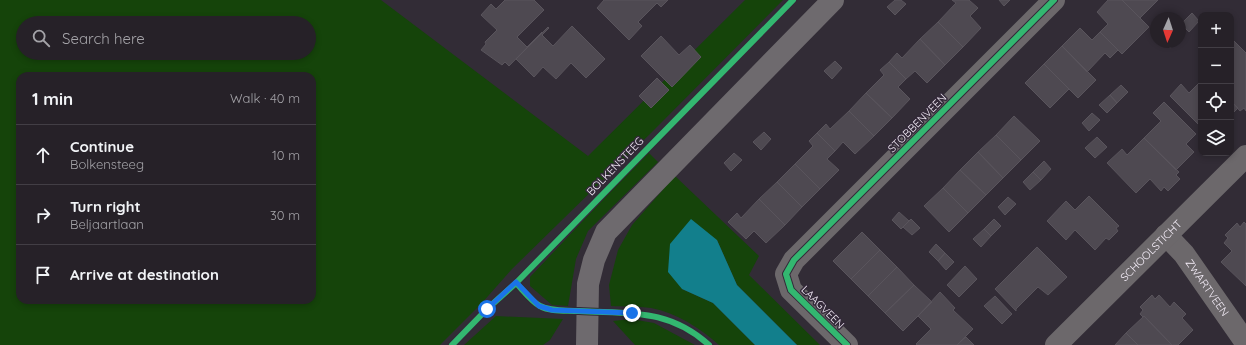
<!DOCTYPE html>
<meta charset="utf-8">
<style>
body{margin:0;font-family:Quicksand,sans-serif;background:#2e2930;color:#f1f3f6}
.controls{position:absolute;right:12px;top:12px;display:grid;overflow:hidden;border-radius:8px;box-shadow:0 2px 6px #0003}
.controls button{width:36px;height:36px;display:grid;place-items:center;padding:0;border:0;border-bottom:1px solid #423e45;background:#262128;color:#f1f3f6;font:20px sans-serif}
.compass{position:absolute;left:1150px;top:12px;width:36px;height:36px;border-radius:50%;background:#262128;box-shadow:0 2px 6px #0003;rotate:183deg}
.stop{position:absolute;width:12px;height:12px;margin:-9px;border:3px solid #1a73e8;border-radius:50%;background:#fff}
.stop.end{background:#1a73e8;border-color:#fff;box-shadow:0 1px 4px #0008}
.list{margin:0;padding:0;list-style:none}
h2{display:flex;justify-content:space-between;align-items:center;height:52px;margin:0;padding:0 16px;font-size:17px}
h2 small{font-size:13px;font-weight:400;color:#a4a3a8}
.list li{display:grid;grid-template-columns:26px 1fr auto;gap:12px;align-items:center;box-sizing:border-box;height:60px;padding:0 16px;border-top:1px solid #423e45}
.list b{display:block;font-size:15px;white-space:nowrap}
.list p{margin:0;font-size:13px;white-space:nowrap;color:#a4a3a8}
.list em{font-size:13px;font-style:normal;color:#a4a3a8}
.icon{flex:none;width:22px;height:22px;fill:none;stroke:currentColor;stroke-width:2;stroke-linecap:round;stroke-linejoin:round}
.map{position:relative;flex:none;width:1246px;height:345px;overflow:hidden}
.search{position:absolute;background:#262128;box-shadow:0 2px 6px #0003;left:16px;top:16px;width:300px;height:44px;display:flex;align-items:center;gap:10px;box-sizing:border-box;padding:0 14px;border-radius:22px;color:#a4a3a8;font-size:15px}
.panel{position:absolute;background:#262128;box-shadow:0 2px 6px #0003;left:16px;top:72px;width:300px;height:232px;border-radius:12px}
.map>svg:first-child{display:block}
.green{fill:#15440a;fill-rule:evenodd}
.water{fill:#127f8c}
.building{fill:#4e4951;stroke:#59545c}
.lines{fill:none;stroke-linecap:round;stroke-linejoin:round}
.street{stroke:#6c686b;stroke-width:22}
.secondary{stroke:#6e6a6e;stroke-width:22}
.cycleway-casing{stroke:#332939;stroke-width:8}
.cycleway{stroke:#33b770;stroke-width:6}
.route{stroke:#1a73e8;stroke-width:5}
.labels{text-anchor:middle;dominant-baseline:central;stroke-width:3;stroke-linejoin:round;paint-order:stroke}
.street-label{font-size:11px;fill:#f5eef9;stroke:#332939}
</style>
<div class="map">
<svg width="1246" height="345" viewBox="0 0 1246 345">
<rect width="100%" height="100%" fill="#322c36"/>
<path class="green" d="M0,0H381L588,156L745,0H783L652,132L512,269L481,304L440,345H0ZM23,23H309V53H23ZM20,76H312V300H20Z
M648,152L658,162L588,231L576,259L568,306L552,305L530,286V277Z
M675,176L759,256L749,275L820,345H797L737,285L717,240L682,289L713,303L755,345H719C700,328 677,313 651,308C638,306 624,307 611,306L609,285L618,250L632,225Z
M496,316L563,319L550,340L543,345H464Z
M631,319L654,323L695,345H635L613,321Z"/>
<path class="water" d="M691,219L717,240L737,285L797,345H755L713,303L682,289L668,272L670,244Z"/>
<path class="building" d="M505,0H534L544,10L517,37L527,47L542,32L509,66L505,62L502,65L481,50L486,44L485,42L497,30L481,15L491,4L496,9Z
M604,0H668L661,7L657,3L638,22L642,26L629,40L597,8Z
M895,0H901L906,4L895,15L887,7Z
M952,0H969L978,8L970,16L981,28L963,47L938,22L956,3Z
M999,0H1010L1004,6Z
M1108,0H1122L1149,27L1122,54L1100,32L1108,24L1097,12Z
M1122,0H1158L1140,18Z
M1192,13L1199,21L1189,32L1181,24Z
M938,22L963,47L945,65L920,39Z
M572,26L605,59L586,78L571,63L556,79L543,67L534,77L516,59L548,27L549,28L542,35L553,46Z
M1080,28L1092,40L1100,32L1118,50L1110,58L1105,53L1087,72L1062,46Z
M661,36L679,55L690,45L701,57L672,87L641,56Z
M920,39L945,65L927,83L915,71L906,79L889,62L897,53L902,58Z
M1232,39L1246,53V111L1244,108L1240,111L1231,101Z
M1164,42H1177L1170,48Z
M1062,46L1096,80L1078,98L1044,64Z
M835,61L842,68L832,79L824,71Z
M889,62L906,79L898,87L910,99L892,118L866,93L884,75L880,70Z
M1044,64L1069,89L1050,108L1025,83Z
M657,78L669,90L651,108L639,96Z
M1201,81V127L1170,96L1181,84L1189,93Z
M1121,85L1128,92L1117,103L1110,95Z
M866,93L892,118L874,136L849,111Z
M1110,95L1117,103L1107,113L1099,105Z
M1231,101L1238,108L1231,115Z
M1164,102L1196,134L1186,144L1194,152L1176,170L1144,138L1161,121L1153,113Z
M849,111L874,136L855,154L843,142L835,151L817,133L826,124L830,129Z
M1092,113L1100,120L1089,131L1082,123Z
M1014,116L1040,141L1021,160L996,135Z
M764,132L771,139L761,150L753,142Z
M817,133L835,151L827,159L839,170L820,189L795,164L813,146L809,141Z
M996,135L1021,160L1003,178L978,152Z
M1097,137L1107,147L1095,158L1085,148Z
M1144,138L1179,172L1176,175L1180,179L1168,191L1164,187L1161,191L1150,179L1136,193L1107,163L1122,149L1127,155Z
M978,152L1003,178L986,195L960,170Z
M734,153L742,160L731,171L724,163Z
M1044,161L1051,169L1041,180L1033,172Z
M795,164L820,189L802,207L777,182Z
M960,170L986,195L968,213L943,188Z
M1033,172L1041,180L1030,190L1023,182Z
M777,182L802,207L785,225L759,199Z
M943,188L968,213L949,232L924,206Z
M1089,196L1119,226L1116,228L1118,231L1109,240L1106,238L1095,250L1075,230L1066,240L1047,221L1066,201L1075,210Z
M1008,197L1016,204L1005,215L998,207Z
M759,199L785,225L766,243L754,231L746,239L728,222L737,213L741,218Z
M899,212L909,221L901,229L892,220Z
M911,219L920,228L912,235L903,227Z
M994,219L1001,226L991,236L984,229Z
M1244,222L1246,224V286L1221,262L1232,251L1224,243L1228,238L1225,235L1237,223L1240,227Z
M984,229L991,236L981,247L973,239Z
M862,232L880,250L851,279L833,261Z
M936,244L945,253L938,261L929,252Z
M1037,247L1067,277L1048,295L1038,287L1016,309V311L995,289Z
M880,250L897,267L868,296L851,279Z
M945,253L954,262L946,270L938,261Z
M965,266L977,279L959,297L947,285Z
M897,267L914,285L885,313L868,296Z
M914,285L932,302L903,331L885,313Z
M940,292L955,308L953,310L973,329L957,345H917L916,344L931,329L918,316Z
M1152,295L1155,299L1159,295L1170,307L1174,302L1186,314L1182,318L1193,330L1178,345H1172L1144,316L1143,317L1140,314L1143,310L1140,307Z
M995,296L1012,314L1002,324L984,306Z
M1144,316L1172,345H1138L1126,333Z
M1126,333L1138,345H1115Z
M966,337L974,345H957Z"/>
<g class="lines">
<g class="street">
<path id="s1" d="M1166,235L1184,254L1246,343"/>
<path d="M847,345L791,290L786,274L794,260L1054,0"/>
<path id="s2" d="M1056,345L1246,156"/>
</g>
<path class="secondary" d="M587,345L588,284L594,260L606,232L833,0"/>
<defs>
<path id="cycleway" d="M516,283C522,289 532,302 540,306C551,312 566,310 579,311C629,314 668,308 709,345
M452,345L487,309L516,283L793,0
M847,345L791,290L786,274L794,260L1054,0"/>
</defs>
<use href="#cycleway" class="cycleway-casing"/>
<use href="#cycleway" class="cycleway"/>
</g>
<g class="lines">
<path class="route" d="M487,309L516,282L539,306L552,310L632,313"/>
</g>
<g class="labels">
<g class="street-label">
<text transform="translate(917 123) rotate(-45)">STOBBENVEEN</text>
<text transform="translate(615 166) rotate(-46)">BOLKENSTEEG</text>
<text stroke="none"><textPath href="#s2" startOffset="134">SCHOOLSTICHT</textPath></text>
<text stroke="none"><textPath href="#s1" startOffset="67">ZWARTVEEN</textPath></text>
<text transform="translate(823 307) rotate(45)">LAAGVEEN</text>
</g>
</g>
</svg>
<div class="controls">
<button>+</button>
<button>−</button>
<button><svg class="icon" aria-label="locate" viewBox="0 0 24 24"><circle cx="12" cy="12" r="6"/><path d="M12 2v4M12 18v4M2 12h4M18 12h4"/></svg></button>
<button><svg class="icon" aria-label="layers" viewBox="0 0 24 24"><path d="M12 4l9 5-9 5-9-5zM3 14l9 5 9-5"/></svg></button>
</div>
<svg class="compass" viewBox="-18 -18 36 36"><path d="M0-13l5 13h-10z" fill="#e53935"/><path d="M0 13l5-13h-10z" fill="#a4a3a8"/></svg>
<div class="stop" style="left:487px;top:309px"></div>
<div class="stop end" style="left:632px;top:313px"></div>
<div class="search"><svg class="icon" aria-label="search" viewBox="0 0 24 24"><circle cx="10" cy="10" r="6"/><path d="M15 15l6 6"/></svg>Search here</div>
<section class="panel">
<h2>1 min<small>Walk · 40 m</small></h2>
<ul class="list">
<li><svg class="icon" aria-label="ahead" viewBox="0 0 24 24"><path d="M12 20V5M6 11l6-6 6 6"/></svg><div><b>Continue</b><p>Bolkensteeg</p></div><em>10 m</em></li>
<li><svg class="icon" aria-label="right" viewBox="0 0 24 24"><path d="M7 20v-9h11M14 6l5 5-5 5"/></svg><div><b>Turn right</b><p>Beljaartlaan</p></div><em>30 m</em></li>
<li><svg class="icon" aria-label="arrive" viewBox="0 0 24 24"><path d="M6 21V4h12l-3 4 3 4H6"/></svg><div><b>Arrive at destination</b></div></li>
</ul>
</section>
</div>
